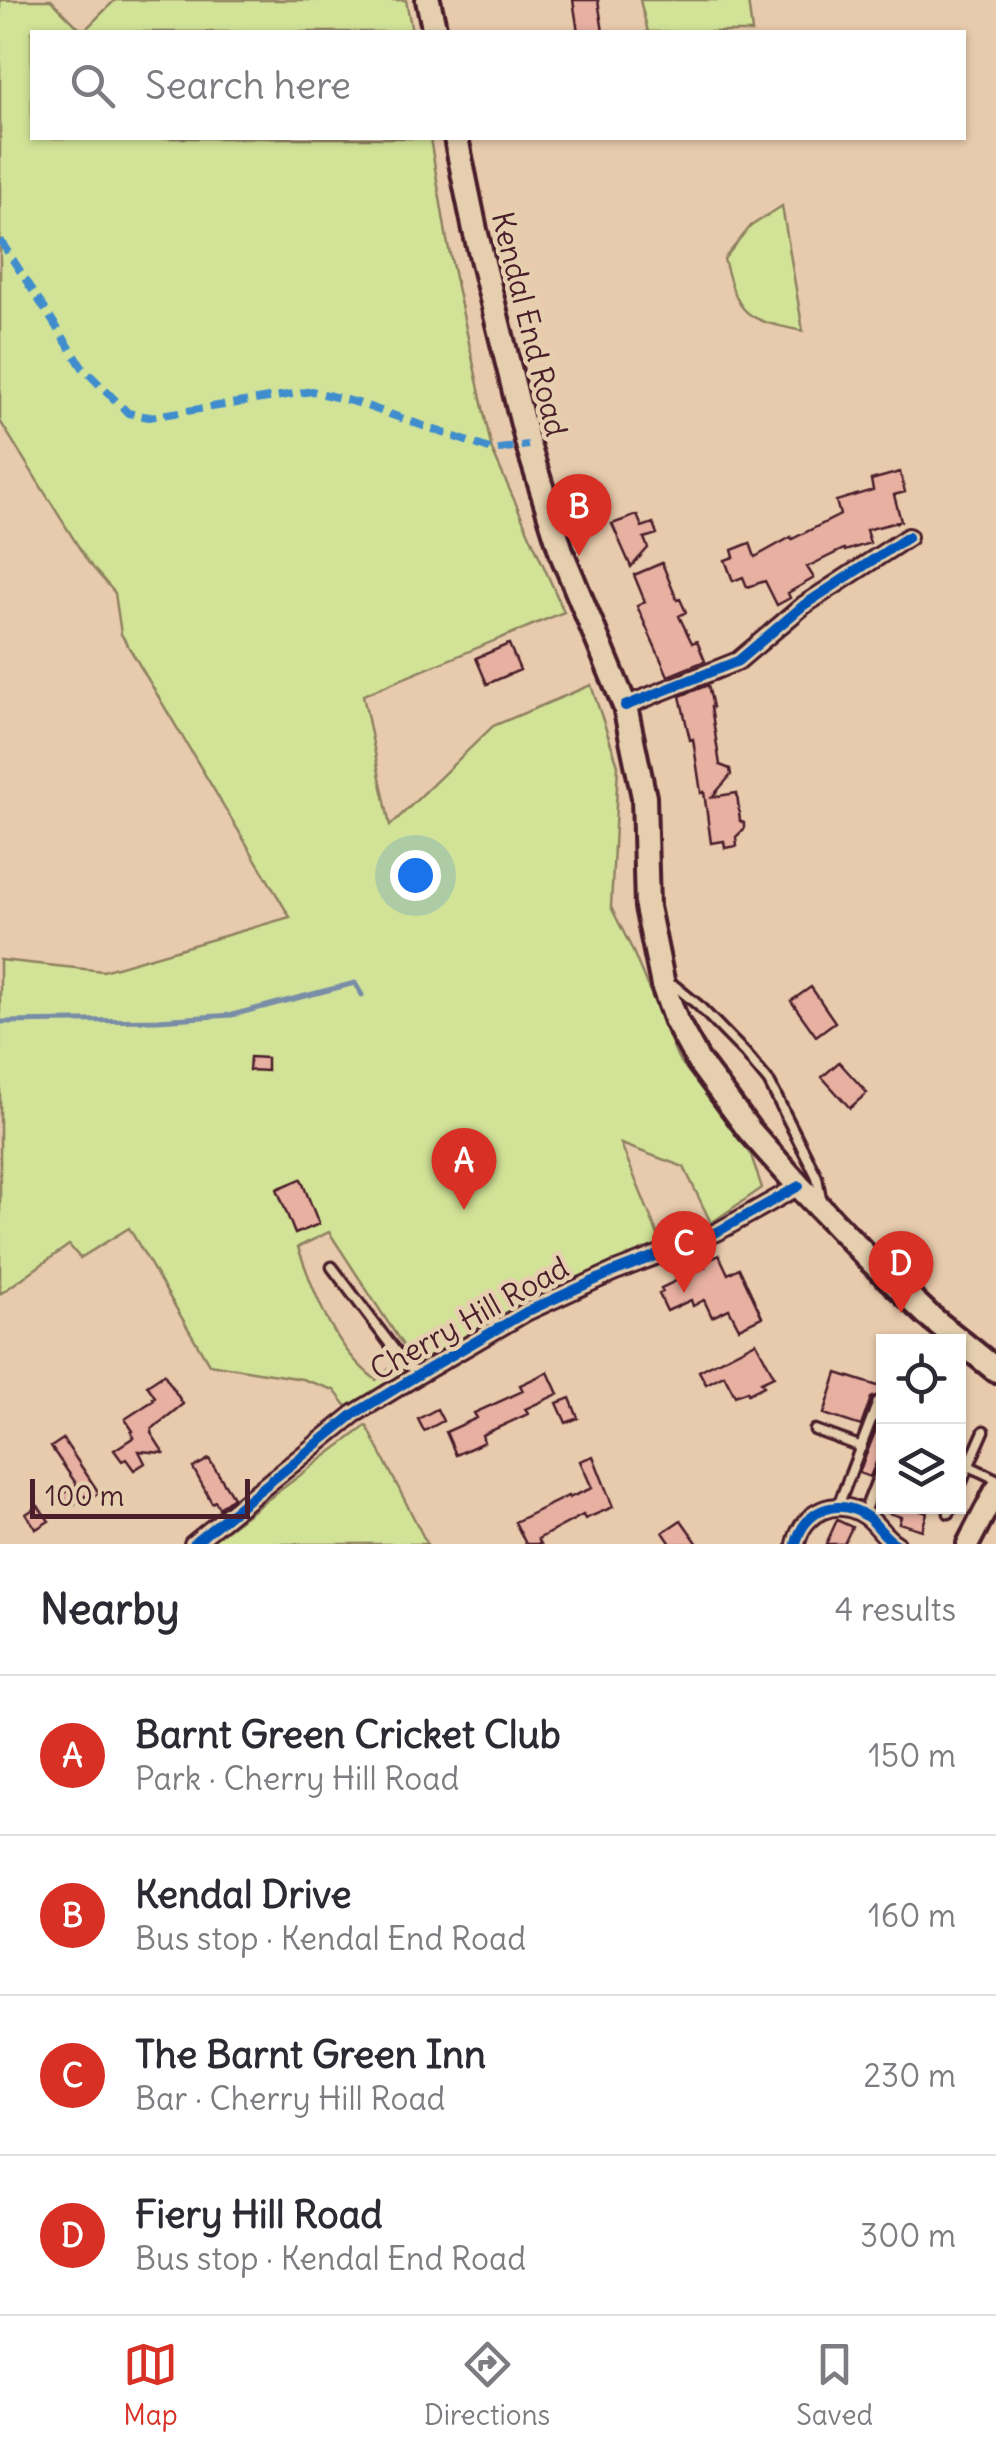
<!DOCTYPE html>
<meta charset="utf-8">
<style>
body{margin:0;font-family:Delius,sans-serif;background:#f2f2f3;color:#2b2b33}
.controls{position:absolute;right:30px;bottom:30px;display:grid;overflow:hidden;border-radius:0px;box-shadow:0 2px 8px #0004}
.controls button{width:90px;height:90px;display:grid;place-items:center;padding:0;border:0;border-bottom:2px solid #e1e1e2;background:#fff;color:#2b2b33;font:50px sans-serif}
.scale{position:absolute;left:30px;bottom:25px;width:220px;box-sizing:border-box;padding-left:10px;border:5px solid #4a1f2b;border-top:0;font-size:28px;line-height:35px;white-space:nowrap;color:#4a1f2b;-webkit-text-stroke:8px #e5cfae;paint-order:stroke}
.you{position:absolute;left:415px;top:875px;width:35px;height:35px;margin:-25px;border:8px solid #fff;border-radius:50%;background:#1a73e8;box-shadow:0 0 0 15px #1a73e833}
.badge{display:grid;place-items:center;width:65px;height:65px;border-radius:50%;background:#d93025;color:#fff;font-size:32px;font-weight:700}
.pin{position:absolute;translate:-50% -82px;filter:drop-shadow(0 2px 5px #0008)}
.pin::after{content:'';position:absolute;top:52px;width:35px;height:30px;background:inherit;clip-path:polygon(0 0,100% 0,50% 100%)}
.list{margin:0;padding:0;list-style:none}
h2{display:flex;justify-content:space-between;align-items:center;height:130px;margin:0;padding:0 40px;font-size:42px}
h2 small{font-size:32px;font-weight:400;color:#7c7c81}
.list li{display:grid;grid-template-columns:65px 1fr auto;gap:30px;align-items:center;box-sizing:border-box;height:160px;padding:0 40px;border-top:2px solid #e1e1e2}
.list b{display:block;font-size:38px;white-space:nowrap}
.list p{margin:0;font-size:32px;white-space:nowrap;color:#7c7c81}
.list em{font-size:32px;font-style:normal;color:#7c7c81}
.icon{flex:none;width:55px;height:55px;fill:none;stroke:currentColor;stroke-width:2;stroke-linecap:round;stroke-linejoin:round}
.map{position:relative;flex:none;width:996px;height:1544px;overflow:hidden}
.search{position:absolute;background:#fff;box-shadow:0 2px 8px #0004;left:30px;right:30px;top:30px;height:110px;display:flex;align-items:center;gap:25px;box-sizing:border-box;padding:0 35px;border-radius:0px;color:#7c7c81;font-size:38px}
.sheet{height:770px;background:#fff}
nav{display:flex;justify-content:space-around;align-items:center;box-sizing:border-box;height:140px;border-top:2px solid #e1e1e2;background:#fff;font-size:28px;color:#7c7c81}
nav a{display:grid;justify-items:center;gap:5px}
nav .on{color:#d93025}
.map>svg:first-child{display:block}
.green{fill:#d2e397;stroke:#8e8161;stroke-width:2.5;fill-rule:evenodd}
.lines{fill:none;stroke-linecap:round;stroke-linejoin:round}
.stream{stroke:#798da7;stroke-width:5}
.building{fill:#e7b0a1;stroke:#4a1f2b;stroke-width:2.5}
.service-casing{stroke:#4a1f2b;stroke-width:15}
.minor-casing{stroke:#4a1f2b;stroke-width:22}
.tertiary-casing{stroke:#4a1f2b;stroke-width:28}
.secondary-casing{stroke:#4a1f2b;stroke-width:30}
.service{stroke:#e5cfae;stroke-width:8}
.minor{stroke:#e5cfae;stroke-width:15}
.tertiary{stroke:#e5cfae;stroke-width:20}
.secondary{stroke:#e5cfae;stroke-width:22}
.quiet{stroke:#418dcd;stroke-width:8;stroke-dasharray:15 8;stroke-linecap:butt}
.cycleway-casing{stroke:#e5cfae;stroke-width:16}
.cycleway{stroke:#0057b8;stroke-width:10}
.labels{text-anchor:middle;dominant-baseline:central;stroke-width:9;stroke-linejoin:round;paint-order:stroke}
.street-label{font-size:30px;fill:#4a1f2b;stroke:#e5cfae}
</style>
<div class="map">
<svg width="996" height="1544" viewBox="0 0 996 1544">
<rect width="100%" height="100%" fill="#e8cbad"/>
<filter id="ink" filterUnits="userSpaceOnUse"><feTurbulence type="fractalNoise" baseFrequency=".01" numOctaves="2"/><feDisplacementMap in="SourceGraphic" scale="20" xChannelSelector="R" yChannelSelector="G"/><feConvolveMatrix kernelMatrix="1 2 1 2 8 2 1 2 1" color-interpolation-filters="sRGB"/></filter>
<g filter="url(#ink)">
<path class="green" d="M0,0H51L83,32L115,0H406L412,32H32V138H430L447,240L492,450L564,612L363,695L390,826L493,726L591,685L618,765L611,907L631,947L678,1058L750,1152L762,1188L711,1223L684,1167L621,1144L662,1245L523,1305L349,1409L334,1390L302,1379L209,1364L129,1228L80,1258L69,1245L0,1294V960L103,971L290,917L121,634L115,593L88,562L0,421ZM329,1232L408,1353L376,1380C334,1348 315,1296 298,1247Z
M640,0H748L752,32H648Z
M782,206L803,331C744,319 739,317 724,259L751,226Z
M367,1426L427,1544H208L366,1426Z"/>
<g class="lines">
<path class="stream" d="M0,1022L158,1020L232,1015L355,983L362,995"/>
</g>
<path class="building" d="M573,0H598L603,32H578Z
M900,472L905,492L894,495L901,521L866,530L870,543L845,551L844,549L807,567L814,578L788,593L790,598L777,605L765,581L747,587L743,577L733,581L725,560L734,557L732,550L750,543L755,557L791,537L792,539L840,515L836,501L873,490L871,480Z
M637,515L642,527L653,523L657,534L644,538L648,548L631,567L612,524Z
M662,563L677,600L680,599L686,612L679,616L692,643L697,641L705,661L668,676L637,606L645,602L634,575Z
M509,644L520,670L487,684L476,658Z
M708,685L713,707H711L720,765L730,769L731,775L712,797L737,793L740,821L744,823V829L736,837L737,846L725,848L724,841L711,843L704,792L701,793L693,739L690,740L680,696Z
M811,987L835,1022L816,1036L791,1001Z
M250,1057L267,1058V1071L249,1070Z
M839,1062L867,1093L850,1108L822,1077Z
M301,1179L319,1224L295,1234L277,1189Z
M719,1255L728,1274L739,1268L762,1317L739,1328L729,1309L712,1317L704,1300L693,1306L691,1300L667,1311L659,1294L663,1292L661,1288L705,1267L703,1264Z
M756,1342L774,1376L761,1382L764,1386L748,1394L747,1391L735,1396L724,1375L706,1384L699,1371Z
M548,1372L558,1394L525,1409L528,1414L482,1435L484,1442L456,1455L446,1432L477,1418L474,1413L523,1391L520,1385Z
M837,1373L884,1388V1397L878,1395L871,1398L861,1426L824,1414Z
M164,1374L183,1404L152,1429L151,1433L164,1453L139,1451L145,1463L134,1470L126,1459L122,1461L114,1450L134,1437L131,1432L133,1431L125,1419L154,1400L153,1398L155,1397L147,1385Z
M570,1398L578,1418L566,1423L557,1403Z
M437,1409L443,1421L424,1431L418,1419Z
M884,1409V1455L878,1458L870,1477L859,1473Z
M63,1439L99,1493L88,1500L85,1496L70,1507L62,1495L77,1485L51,1447Z
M593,1456L613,1507L585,1519L583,1515L538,1539L541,1544H526L515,1522L568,1496L569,1498L592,1488L580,1461Z
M209,1459L233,1497L219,1508L215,1501L212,1503L193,1468Z
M38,1506L49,1521L36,1529L26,1514Z
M877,1506H907L927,1513L922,1530L899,1523L901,1517L877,1509Z
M681,1520L698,1544H671L663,1532Z
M837,1520L852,1527L844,1544H826Z"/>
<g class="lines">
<defs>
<path id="service" d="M667,986H675L698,1005L745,1053L769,1082L817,1177L821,1199
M332,1267L399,1356L418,1375
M815,1430L862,1447
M969,1466L996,1479
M958,1490L984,1431
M838,1506L878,1402
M949,1513L951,1506
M863,1515L884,1462"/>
<path id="minor" d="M625,706L738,661L804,605L908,537
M193,1544L354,1414L418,1375L526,1312L613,1272L717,1232L799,1186
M796,1544C803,1511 837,1496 866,1516C878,1524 883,1537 896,1544"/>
<path id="tertiary" d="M968,1544L996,1490"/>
<path id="secondary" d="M428,0L435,32
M456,138L475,230L528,445L562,554L625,706L644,797L647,907L663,985L676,1021L698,1061L749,1130L799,1186L871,1261L928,1315L996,1370"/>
</defs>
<use href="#service" class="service-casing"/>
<use href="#minor" class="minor-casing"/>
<use href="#tertiary" class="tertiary-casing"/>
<use href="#secondary" class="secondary-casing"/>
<use href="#service" class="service"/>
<use href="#minor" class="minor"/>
<use href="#tertiary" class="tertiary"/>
<use href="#secondary" class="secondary"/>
<path class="quiet" d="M0,240L83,368L128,413L149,417L312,391L358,403L492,450L528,445"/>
<defs>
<path id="cycleway" d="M625,706L738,661L804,605L908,537
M193,1544L354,1414L418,1375L526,1312L613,1272L717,1232L799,1186
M796,1544C803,1511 837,1496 866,1516C878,1524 883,1537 896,1544"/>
</defs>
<use href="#cycleway" class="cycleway-casing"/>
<use href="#cycleway" class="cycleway"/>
</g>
</g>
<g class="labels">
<g class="street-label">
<text transform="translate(530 324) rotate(76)">Kendal End Road</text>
<text transform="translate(469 1318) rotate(-29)">Cherry Hill Road</text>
</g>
</g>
</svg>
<div class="controls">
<button><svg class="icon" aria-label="locate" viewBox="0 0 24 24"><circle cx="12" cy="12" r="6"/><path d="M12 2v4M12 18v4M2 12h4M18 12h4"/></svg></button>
<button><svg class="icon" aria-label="layers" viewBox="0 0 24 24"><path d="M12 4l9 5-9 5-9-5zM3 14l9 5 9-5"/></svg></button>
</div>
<div class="scale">100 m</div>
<div class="you"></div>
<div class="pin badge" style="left:464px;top:1210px">A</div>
<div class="pin badge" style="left:579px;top:556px">B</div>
<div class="pin badge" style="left:684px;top:1293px">C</div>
<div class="pin badge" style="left:901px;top:1313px">D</div>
<div class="search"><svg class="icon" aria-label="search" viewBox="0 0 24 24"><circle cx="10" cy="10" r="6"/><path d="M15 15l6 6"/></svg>Search here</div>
</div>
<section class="sheet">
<h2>Nearby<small>4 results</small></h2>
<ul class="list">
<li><span class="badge">A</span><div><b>Barnt Green Cricket Club</b><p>Park · Cherry Hill Road</p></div><em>150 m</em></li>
<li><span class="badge">B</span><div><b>Kendal Drive</b><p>Bus stop · Kendal End Road</p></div><em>160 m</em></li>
<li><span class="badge">C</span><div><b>The Barnt Green Inn</b><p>Bar · Cherry Hill Road</p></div><em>230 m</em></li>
<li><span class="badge">D</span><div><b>Fiery Hill Road</b><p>Bus stop · Kendal End Road</p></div><em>300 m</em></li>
</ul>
</section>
<nav>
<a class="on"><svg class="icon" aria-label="map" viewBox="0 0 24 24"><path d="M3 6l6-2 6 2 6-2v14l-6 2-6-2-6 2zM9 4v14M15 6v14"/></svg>Map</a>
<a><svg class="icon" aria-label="directions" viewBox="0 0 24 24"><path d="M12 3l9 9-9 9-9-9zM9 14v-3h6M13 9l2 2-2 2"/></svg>Directions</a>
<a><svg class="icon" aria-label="saved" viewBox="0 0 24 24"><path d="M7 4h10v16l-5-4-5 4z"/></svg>Saved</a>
</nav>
